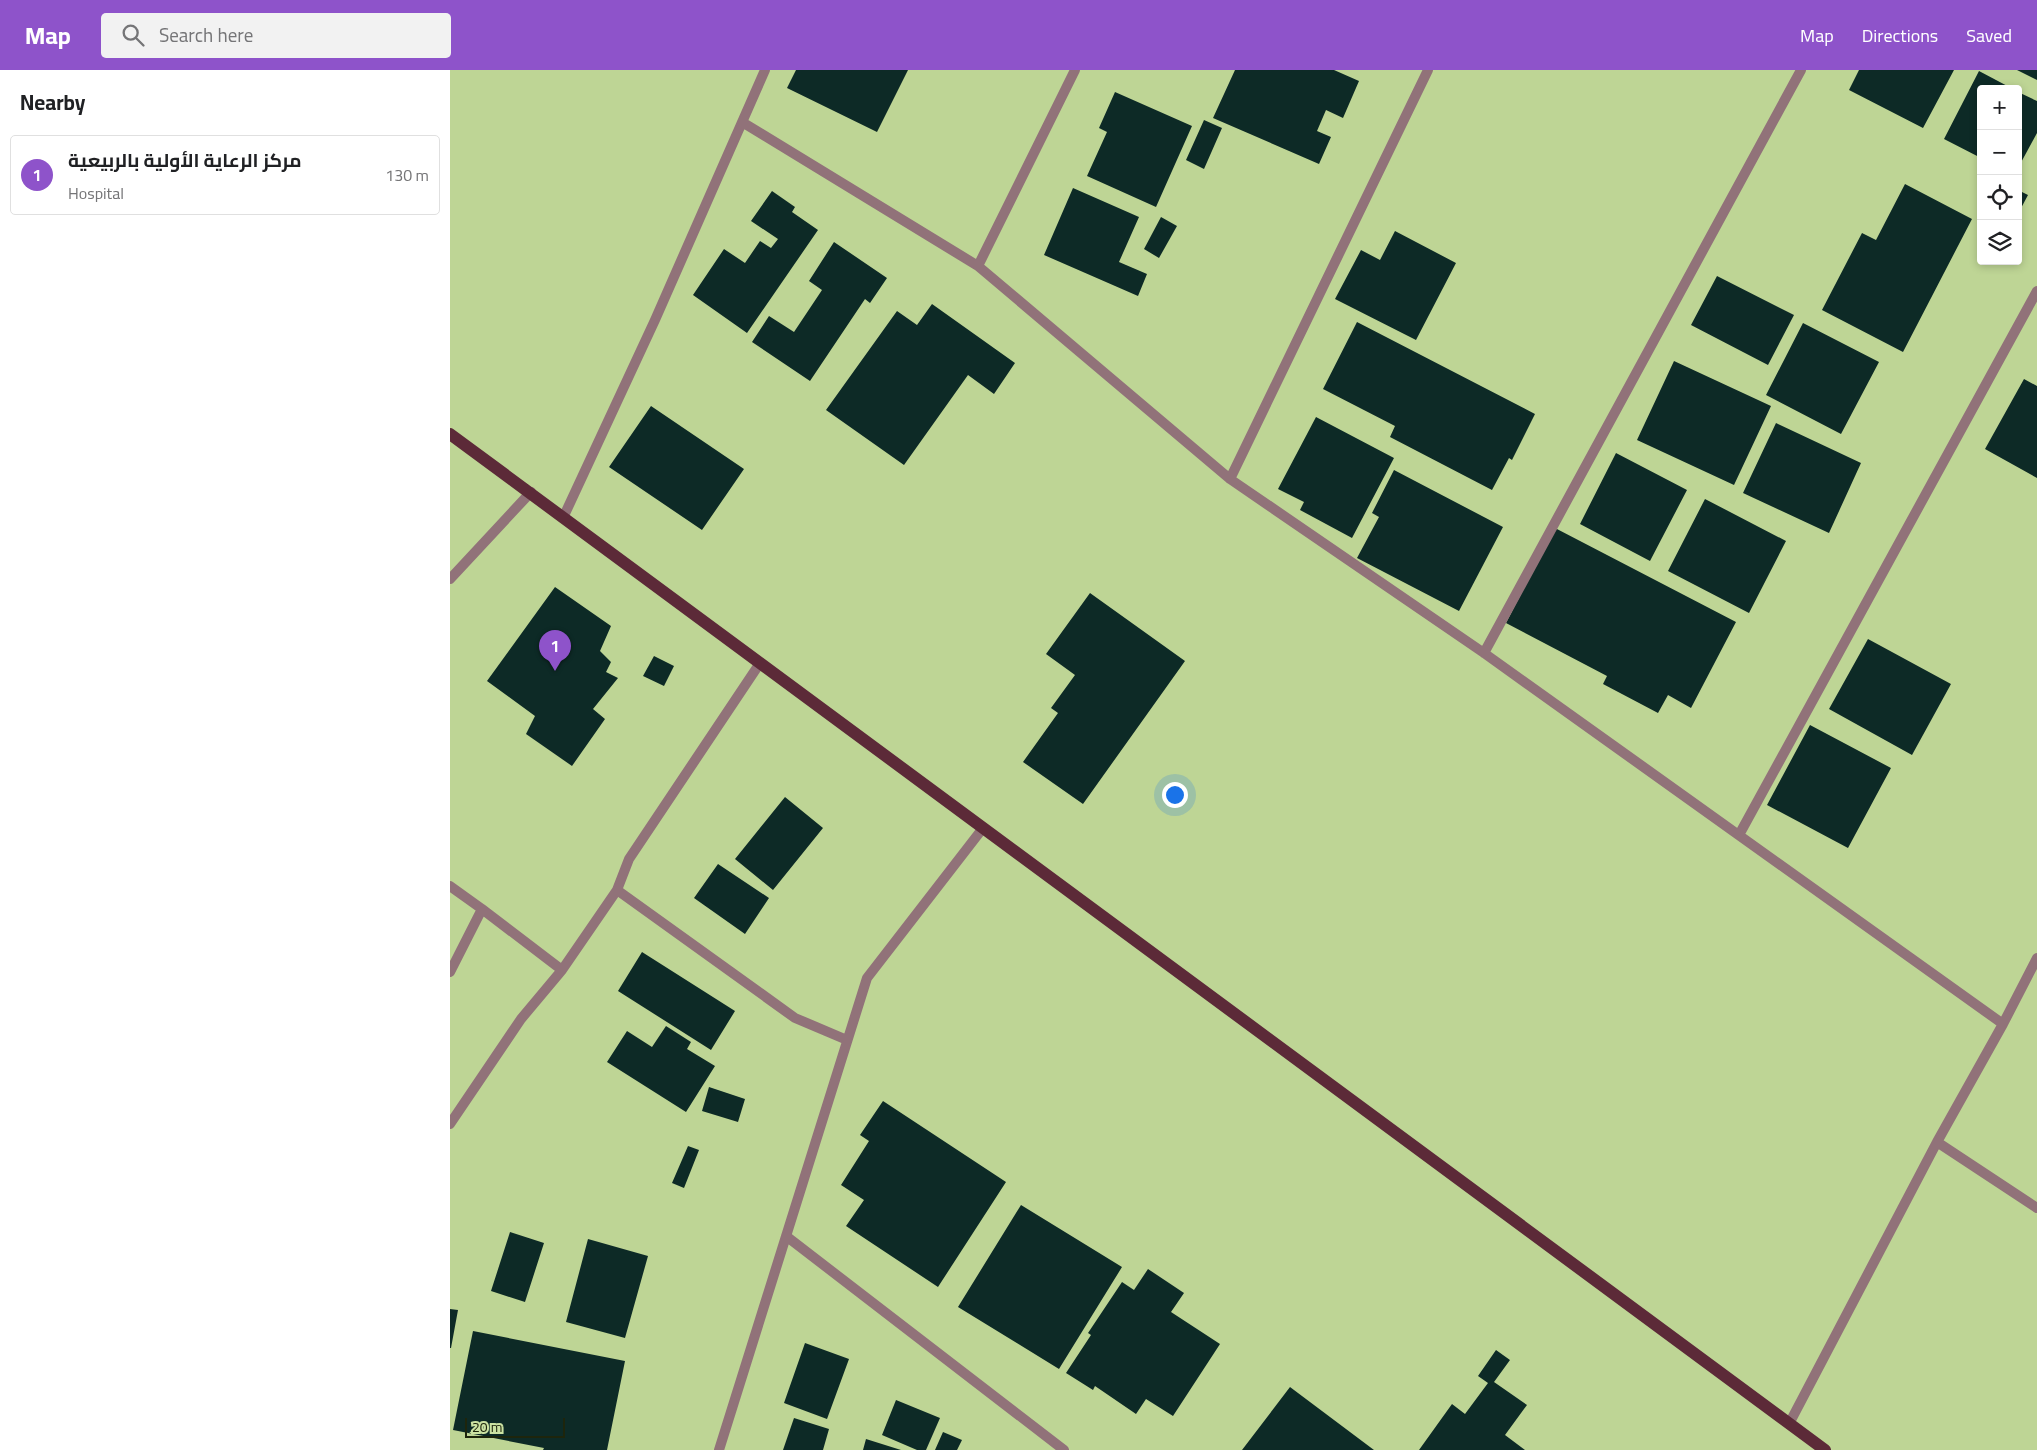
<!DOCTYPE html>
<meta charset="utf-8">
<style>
body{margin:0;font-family:Georgia,Cairo,serif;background:#f2f2f2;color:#202124}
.controls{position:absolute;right:15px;top:15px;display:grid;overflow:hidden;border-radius:5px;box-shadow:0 2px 8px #0003}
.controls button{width:45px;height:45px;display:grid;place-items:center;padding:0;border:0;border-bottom:1px solid #e0e0e0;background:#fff;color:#202124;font:25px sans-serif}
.scale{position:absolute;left:15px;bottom:12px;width:100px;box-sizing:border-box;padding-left:5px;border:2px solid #1d250c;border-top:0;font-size:14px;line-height:18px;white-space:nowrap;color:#1d250c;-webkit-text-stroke:4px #cbe2a2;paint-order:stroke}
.you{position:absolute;left:724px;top:724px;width:18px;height:18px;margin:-12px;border:4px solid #fff;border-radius:50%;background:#1a73e8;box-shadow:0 0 0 8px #1a73e833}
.badge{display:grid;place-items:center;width:32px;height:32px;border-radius:50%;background:#8e53ca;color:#fff;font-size:16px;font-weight:700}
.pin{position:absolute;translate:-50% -41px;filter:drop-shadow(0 1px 2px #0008)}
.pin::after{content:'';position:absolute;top:26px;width:18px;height:15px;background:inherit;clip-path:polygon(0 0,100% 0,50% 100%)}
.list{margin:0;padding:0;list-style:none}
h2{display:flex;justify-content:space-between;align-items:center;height:65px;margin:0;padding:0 20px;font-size:21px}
h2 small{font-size:16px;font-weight:400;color:#757577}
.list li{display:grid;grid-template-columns:32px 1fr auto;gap:15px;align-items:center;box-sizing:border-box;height:80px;margin:0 10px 10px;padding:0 10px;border:1px solid #e0e0e0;border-radius:5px}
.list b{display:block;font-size:19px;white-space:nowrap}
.list p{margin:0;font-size:16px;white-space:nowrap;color:#757577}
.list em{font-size:16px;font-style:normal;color:#757577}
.icon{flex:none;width:28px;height:28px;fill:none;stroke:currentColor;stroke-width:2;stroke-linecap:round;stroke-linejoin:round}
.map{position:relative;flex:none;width:1587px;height:1380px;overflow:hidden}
header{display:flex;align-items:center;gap:30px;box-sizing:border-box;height:70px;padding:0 25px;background:#8e53ca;color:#fff}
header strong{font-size:24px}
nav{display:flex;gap:28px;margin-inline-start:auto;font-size:18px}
.search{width:350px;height:45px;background:#f2f2f2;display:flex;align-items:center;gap:12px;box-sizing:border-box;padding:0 18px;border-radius:5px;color:#757577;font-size:19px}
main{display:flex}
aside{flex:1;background:#fff}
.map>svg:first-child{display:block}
.building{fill:#0d2a26}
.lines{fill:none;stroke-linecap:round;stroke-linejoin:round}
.street{stroke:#917279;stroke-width:10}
.primary{stroke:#5c2a38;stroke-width:12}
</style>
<header>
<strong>Map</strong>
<div class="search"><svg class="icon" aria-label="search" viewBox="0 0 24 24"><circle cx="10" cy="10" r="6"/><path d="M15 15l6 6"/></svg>Search here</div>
<nav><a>Map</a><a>Directions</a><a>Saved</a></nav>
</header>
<main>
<aside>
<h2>Nearby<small></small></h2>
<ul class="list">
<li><span class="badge">1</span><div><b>مركز الرعاية الأولية بالربيعية</b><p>Hospital</p></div><em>130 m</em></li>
</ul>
</aside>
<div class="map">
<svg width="1587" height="1380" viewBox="0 0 1587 1380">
<rect width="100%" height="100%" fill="#bed595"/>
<path class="building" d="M346,0H458L427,62L337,18Z
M785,0H884L909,11L893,48L876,40L867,61L881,67L869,94L763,48Z
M1409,0H1504L1473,58L1399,20Z
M1567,0H1587V10Z
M1529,1L1563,19H1531V88L1494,69Z
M665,22L742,56L706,137L637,106L657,62L649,58Z
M1568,22L1587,31V63L1568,98Z
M754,50L772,58L754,99L736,90Z
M1455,114L1522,149L1453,282L1372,240L1412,163L1426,170Z
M623,118L689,147L669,192L697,204L688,226L594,185Z
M1568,120L1578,125L1570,140L1568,139Z
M322,121L345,137L342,142L368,160L297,263L243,225L274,179L295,193L310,171L321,178L328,169L301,151Z
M711,147L727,156L709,188L694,179Z
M945,161L1006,193L966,270L885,229L911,180L930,190Z
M384,172L437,208L420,233L415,229L360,311L302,272L319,246L344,262L372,220L359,211Z
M1267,206L1344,245L1318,295L1241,255Z
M482,234L565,293L544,324L518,305L454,395L376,340L447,241L467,255Z
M907,252L1085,344L1062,390L1059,388L1042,420L940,367L945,356L873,319Z
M1353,253L1429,292L1391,364L1316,325Z
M1224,291L1321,336L1284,415L1187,370Z
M1574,309L1587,316V408L1535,379Z
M201,336L294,399L252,460L159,397Z
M866,347L944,388L902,468L850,440L854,432L828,419Z
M1326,353L1411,393L1379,463L1293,423Z
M1166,383L1237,420L1200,491L1130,454Z
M944,400L1053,457L1009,541L907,488L929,447L922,443Z
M1255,429L1336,471L1299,543L1218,501Z
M1105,458L1286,552L1241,638L1218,625L1208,643L1153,614L1157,606L1056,553Z
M105,517L161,556L150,581L161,592L156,602L168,608L143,639L155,649L122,696L76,664L85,646L37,611Z
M640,523L735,591L633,734L573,692L608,643L601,638L625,605L596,584Z
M1418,569L1501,614L1462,685L1379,639Z
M204,586L224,596L214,616L193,606Z
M1360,655L1441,698L1398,778L1317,735Z
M335,727L373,758L323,820L285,789Z
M268,794L319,828L295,864L244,828Z
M192,882L285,941L261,980L168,921Z
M216,956L241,972L237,979L265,996L236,1042L157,992L177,961L202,977Z
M259,1017L295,1029L288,1052L252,1041Z
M433,1031L556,1112L488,1217L396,1156L414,1130L391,1115L419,1071L410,1065Z
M238,1076L249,1080L234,1118L222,1113Z
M571,1135L672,1197L609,1299L508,1237Z
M60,1162L94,1173L75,1232L41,1221Z
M138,1169L198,1186L175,1268L116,1252Z
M698,1199L734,1223L721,1242L770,1274L723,1346L696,1329L686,1344L645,1316L643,1320L616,1303L641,1265L638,1263L672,1212L684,1220Z
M0,1239L8,1240L1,1278H0Z
M23,1261L175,1291L157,1380H93L94,1378L3,1360Z
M355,1273L399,1289L377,1349L334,1333Z
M1046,1280L1060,1290L1044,1312L1077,1335L1055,1365L1075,1380H969L1002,1334L1015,1344L1038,1313L1028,1306Z
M840,1317L924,1380H792Z
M446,1330L490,1348L476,1380H467L432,1365Z
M344,1348L379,1359L373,1380H333Z
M493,1362L512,1370L507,1380H485Z
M416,1369L451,1380H413Z"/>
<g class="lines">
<path class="street" d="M292,52L528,196L780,409L1034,583L1553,954
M528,196L625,0
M780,409L978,0
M113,448L205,250L315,0
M0,509L81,422
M1034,583L1351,0
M1289,765L1587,221
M0,816L32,839
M167,820L345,948L397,970
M0,902L32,839L112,900
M0,1054L71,949L112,900L167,820L179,789L310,593
M1487,1072L1587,1138
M336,1166L614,1380
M1339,1354L1487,1072L1553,954L1587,888
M269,1380L417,908L533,758"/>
<path class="primary" d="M0,364L1375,1380"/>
</g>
</svg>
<div class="controls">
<button>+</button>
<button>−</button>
<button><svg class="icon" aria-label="locate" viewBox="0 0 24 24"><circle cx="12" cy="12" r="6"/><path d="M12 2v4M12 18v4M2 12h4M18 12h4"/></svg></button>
<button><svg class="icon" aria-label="layers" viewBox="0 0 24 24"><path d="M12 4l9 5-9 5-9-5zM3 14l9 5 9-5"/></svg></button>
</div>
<div class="scale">20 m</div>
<div class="you"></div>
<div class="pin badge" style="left:105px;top:601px">1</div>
</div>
</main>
